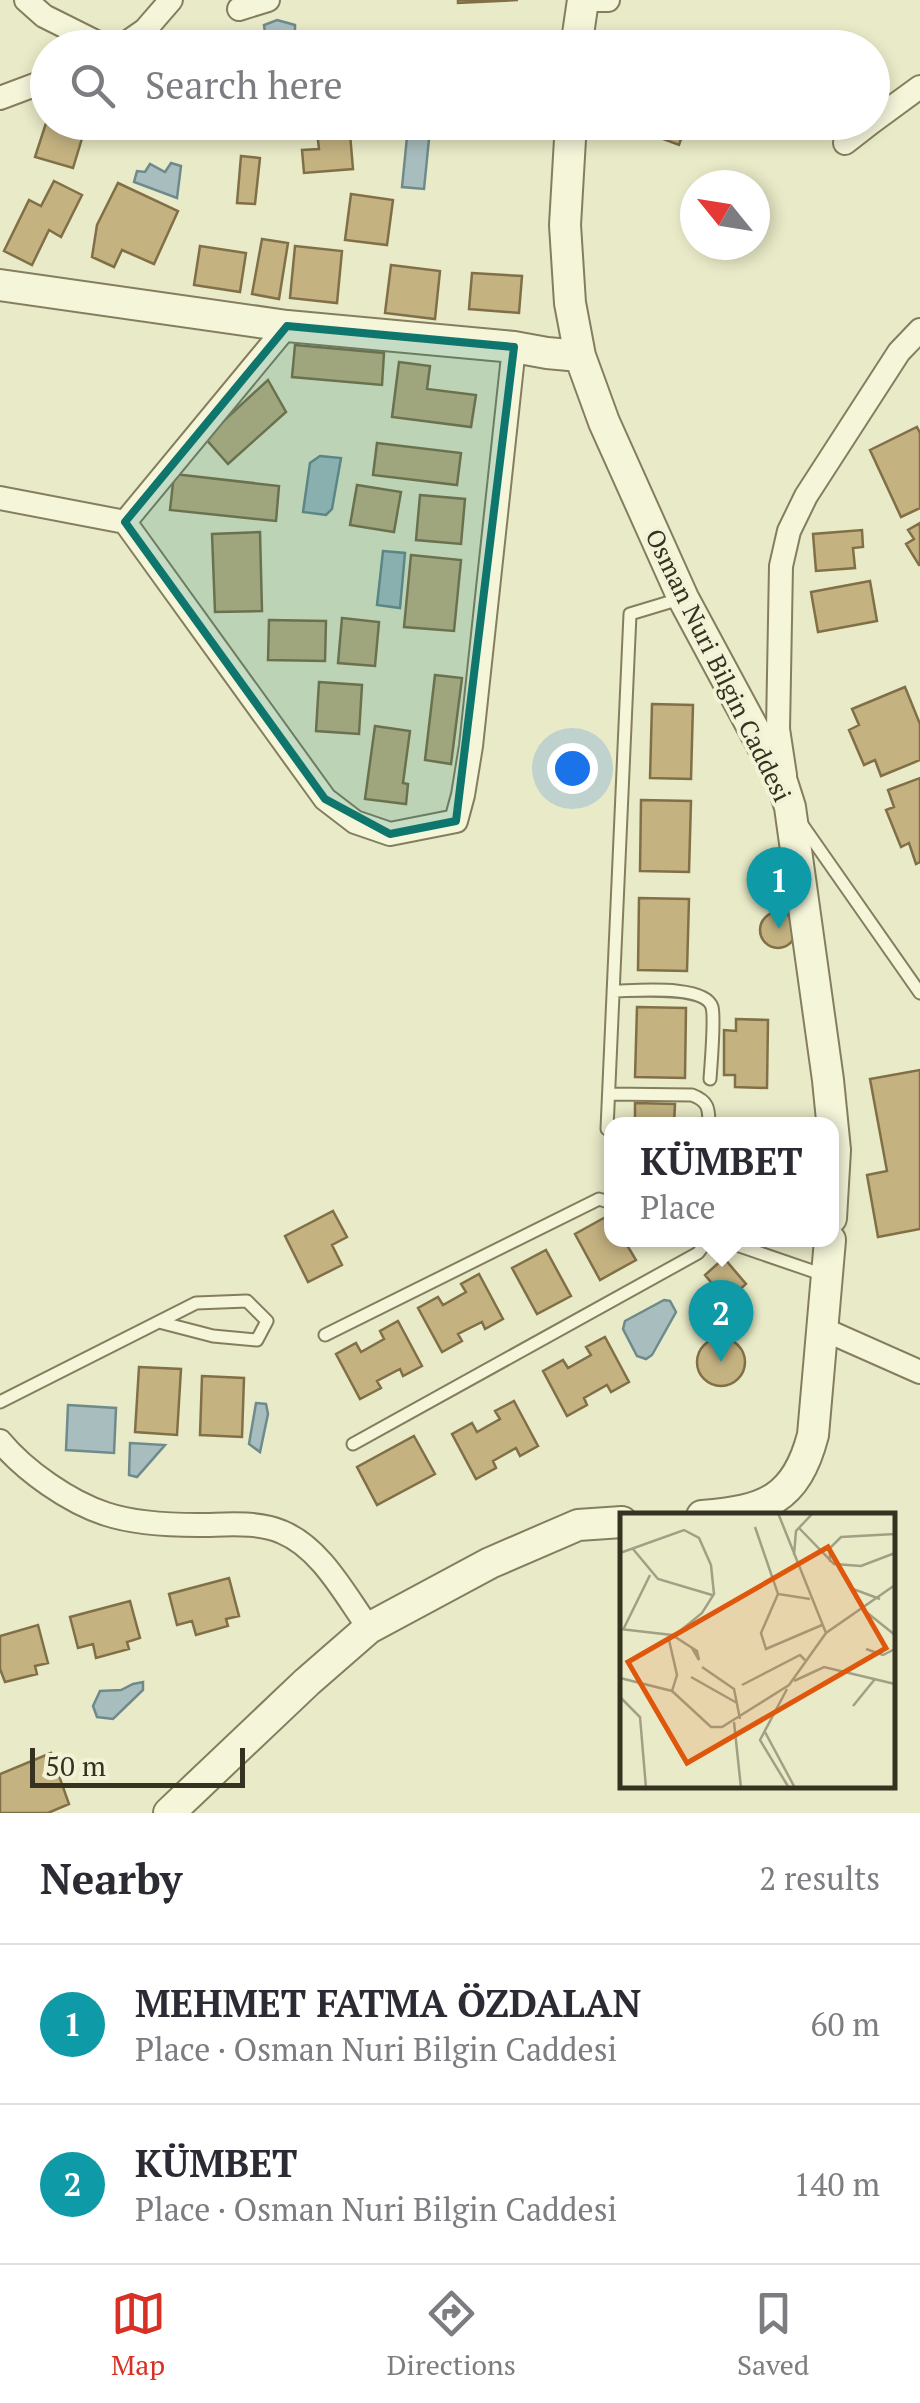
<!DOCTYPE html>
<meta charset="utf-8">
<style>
body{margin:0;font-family:"PT Serif",serif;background:#f7f7f7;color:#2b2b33}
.compass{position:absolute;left:680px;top:170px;width:90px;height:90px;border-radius:50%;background:#fff;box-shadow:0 5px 15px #0003;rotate:300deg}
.scale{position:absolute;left:30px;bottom:25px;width:215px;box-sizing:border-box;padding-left:10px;border:5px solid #363221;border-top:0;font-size:28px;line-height:35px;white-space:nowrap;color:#363221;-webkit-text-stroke:8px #f1f2d6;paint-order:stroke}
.you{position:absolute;left:572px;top:768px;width:35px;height:35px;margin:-25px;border:8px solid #fff;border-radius:50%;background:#1a73e8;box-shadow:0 0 0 15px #1a73e833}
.badge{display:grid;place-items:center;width:65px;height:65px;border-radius:50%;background:#d93025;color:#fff;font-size:32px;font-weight:700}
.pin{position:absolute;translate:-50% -82px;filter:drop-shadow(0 2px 5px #0008)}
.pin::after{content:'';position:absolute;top:52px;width:35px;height:30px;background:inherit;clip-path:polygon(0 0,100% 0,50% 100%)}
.popup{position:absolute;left:604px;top:1117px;width:235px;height:130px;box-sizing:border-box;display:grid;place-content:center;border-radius:20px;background:#fff;filter:drop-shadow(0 2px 8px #0005);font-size:32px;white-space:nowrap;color:#7c7c81}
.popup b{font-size:38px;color:#2b2b33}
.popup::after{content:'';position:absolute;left:50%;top:100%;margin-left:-20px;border:20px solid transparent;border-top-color:#fff}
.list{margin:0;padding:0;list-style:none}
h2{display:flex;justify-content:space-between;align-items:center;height:130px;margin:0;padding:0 40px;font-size:42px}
h2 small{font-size:32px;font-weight:400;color:#7c7c81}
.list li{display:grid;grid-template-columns:65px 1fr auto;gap:30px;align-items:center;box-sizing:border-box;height:160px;padding:0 40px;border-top:2px solid #e1e1e2}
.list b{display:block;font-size:38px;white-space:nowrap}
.list p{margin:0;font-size:32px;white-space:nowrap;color:#7c7c81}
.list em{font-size:32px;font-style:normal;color:#7c7c81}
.icon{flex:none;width:55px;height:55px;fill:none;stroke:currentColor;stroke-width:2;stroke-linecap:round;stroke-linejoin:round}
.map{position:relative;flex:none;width:920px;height:1813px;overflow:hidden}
.search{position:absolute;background:#fff;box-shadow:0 5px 15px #0003;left:30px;right:30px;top:30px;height:110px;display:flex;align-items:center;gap:25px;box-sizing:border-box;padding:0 35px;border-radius:55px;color:#7c7c81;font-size:38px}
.sheet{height:450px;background:#fff}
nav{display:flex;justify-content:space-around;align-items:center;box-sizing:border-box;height:140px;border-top:2px solid #e1e1e2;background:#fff;font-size:28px;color:#7c7c81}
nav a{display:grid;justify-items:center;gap:5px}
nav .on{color:#d93025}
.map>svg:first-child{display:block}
.water{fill:#a8bebe;stroke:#6f8a8c;stroke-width:2.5}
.building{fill:#c4b281;stroke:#817047;stroke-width:2.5}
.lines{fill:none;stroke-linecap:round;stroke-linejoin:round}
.service-casing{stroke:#847e5e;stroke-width:15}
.minor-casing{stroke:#847e5e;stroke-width:26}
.tertiary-casing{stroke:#847e5e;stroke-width:34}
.service{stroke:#f5f5da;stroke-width:11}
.minor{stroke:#f5f5da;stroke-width:22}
.tertiary{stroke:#f5f5da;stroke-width:30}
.marked{fill:#0f766e;fill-opacity:0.2;stroke:#0f766e;stroke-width:8;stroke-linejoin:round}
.labels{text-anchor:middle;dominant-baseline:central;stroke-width:8;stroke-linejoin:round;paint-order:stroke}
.street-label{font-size:25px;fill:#363221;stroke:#f1f2d6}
.inset-road{fill:none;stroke:#a1a085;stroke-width:2.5}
.view{fill:#df570d;fill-opacity:0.15;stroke:#df570d;stroke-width:5}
.inset-edge{fill:none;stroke:#363221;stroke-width:5}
</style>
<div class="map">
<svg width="920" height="1813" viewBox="0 0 920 1813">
<rect width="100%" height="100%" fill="#e9eac7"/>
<path class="water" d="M277,20L295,25V40L266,41L264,25Z
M407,137L429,139L424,189L402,187Z
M171,163L181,166L177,198L134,182L137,171L145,172L150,164L165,172Z
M320,456L341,458L332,509L326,515L303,512L310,463Z
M383,551L405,553L400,608L377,605Z
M664,1300L670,1301L676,1312L652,1355L646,1359L637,1356L623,1329L625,1321Z
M256,1403L266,1404L268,1414L260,1452L249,1444Z
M68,1405L116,1408L114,1453L66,1450Z
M130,1443L165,1445L137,1477L129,1475Z
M143,1682V1690L113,1719L97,1717L93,1706L100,1691L121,1690L133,1684Z"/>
<path class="building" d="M458,0H518L458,3Z
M384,32L469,42V48H383Z
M48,117V122H87L73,168L35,157Z
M210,122H234V131L210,132Z
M349,122L353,169L304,173L302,150L319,149L316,123Z
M660,122H687L679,145L655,136Z
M241,156L260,158L255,204L237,203Z
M54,181L82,195L61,237L49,230L32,265L4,251L29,200L41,206Z
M118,183L178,211L154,264L122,250L114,267L92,257L97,225Z
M351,194L393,200L387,245L345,240Z
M262,239L288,243L279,299L252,294Z
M200,246L246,253L240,292L194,285Z
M295,246L342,251L337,303L290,298Z
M391,265L440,271L435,319L385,313Z
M472,273L522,276L519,313L469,309Z
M295,345L384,353L382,385L292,377Z
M399,362L430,366L427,389L476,395L471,427L392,417Z
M268,380L286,412L228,464L205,438Z
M917,427L920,433V508L901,517L870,450Z
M377,443L461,453L457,485L373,475Z
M174,474L279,486L276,521L170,510Z
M357,485L401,492L394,532L350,525Z
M420,495L465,499L461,544L416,540Z
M920,523V565H919L906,544L914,539L908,530Z
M862,530L863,547L853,548L855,568L816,571L813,534Z
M260,532L262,611L215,612L212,534Z
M411,555L461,560L454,631L404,627Z
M870,581L877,621L818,632L811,592Z
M342,618L379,622L375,666L338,663Z
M269,620L326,621L325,661L268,660Z
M435,675L462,678L451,764L425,760Z
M319,682L362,685L359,734L316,731Z
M905,687L920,724V760L881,776L875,760L864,765L849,730L859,725L852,709Z
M652,704L693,705L691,779L650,778Z
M375,726L410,731L403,783L408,784L406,804L365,799Z
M920,778V862L916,864L909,843L901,847L886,810L894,807L888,790Z
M641,800L691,801L689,872L640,871Z
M639,898L689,899L687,971L638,970Z
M760 930a18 18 0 1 1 36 0a18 18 0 1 1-36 0Z
M637,1007L686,1008L685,1078L635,1077Z
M736,1019L768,1020L767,1088L735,1087V1075H724V1030L736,1031Z
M920,1070V1229L878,1237L867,1175L887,1171L870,1079Z
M635,1103L675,1104L674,1124H635Z
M333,1211L347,1237L332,1245L342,1265L308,1282L285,1236Z
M611,1214V1240H624L636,1260L600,1280L575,1234Z
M546,1250L571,1296L537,1314L512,1268Z
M724,1258L746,1284L727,1301L705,1275Z
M479,1274L503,1319L485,1329L482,1322L458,1334L462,1341L442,1352L418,1308L438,1297L443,1305L466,1292L461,1284Z
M398,1321L422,1366L403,1376L400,1369L377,1381L381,1388L360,1399L336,1354L356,1343L361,1352L384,1339L380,1331Z
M605,1337L629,1382L611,1392L607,1385L584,1398L587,1405L567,1416L543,1371L563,1360L568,1368L591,1355L586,1347Z
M697 1362a24 24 0 1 1 48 0a24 24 0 1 1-48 0Z
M139,1367L181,1369L177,1435L135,1432Z
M202,1376L244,1378L242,1437L200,1435Z
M514,1401L538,1446L520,1456L516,1448L493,1461L496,1468L476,1479L452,1434L472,1423L477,1432L500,1419L495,1411Z
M414,1436L435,1474L377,1505L357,1467Z
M229,1578L239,1616L226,1619L228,1626L196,1635L192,1621L177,1625L169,1594Z
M130,1601L140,1638L127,1642L129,1649L96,1658L93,1644L78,1648L70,1617Z
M38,1625L48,1663L35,1666L37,1674L5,1682L0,1669V1636Z
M51,1753L69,1804L48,1813H0V1774Z"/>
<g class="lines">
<defs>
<path id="service" d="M801,823L920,993
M613,991C634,991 705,984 712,1007C715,1018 711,1065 710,1079
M609,1094L692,1095C708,1101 709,1108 709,1124
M607,1129L630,614L683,598
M722,1240L824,1275
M325,1335L599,1199L611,1203
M0,1402L196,1303L247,1301L267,1321L257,1340L213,1336L159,1322
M353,1444L698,1253L708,1240"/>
<path id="minor" d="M26,0L44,16L108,48
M583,0H608
M239,9L268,0
M119,48L145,30L171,0
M0,98L48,80
M872,122L920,87
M845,143L872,122
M0,498L125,522L287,326
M125,522L325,799L355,822L390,834L456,821L463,795L471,746L514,347
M785,775L778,729L781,566L789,531L806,496L899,352L920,330
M823,1329L920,1372
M0,1441C25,1471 69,1502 106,1514C133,1523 170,1525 198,1525C225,1525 257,1521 282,1532C321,1548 345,1595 369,1628"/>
<path id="tertiary" d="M576,48L583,0
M571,122L565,225L570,303L580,356L604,422L683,598L782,782L790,807L828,1080L835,1150L831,1218
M0,285L287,326L514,347L547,353L580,356
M702,1516C765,1511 796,1500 813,1435L830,1240
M169,1813L307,1682L369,1628L490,1563L578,1525L622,1522"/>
</defs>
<use href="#service" class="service-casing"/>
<use href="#minor" class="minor-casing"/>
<use href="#tertiary" class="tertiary-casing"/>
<use href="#service" class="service"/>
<use href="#minor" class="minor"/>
<use href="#tertiary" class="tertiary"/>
</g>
<path class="marked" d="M287,326L514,347L456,821L390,834L325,799L125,522Z"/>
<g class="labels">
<g class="street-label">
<text transform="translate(719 665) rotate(64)">Osman Nuri Bilgin Caddesi</text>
</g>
</g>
<g transform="translate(620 1513)">
<rect width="275" height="275" fill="#e9eac7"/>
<path class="inset-road" d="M158,0L206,120M135,14L158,81L190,86M179,15L214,51L241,53L275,40M13,36L38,66L92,82M0,40L64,17L79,25L91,52L94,81L82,100L49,127L57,162L52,178M174,42L176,18L193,0M210,49V35L221,24L275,21M222,60L233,76L260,86M158,81L141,120L146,136L202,112M245,98L275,122M0,116L52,122L77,138L79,147L72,135M3,117L30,62M246,136L263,142L275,136M82,154L114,176L120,206M71,164L117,190M0,165L52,178L91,214H102L169,172L206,120L275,72M174,168L204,154L275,171M122,172L180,142L185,147M167,176L140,227L169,275M0,184L20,204L26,275M233,193L255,166M114,209L121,275M145,219L175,275"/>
<path class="view" d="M208,34L266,135L67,250L8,149Z"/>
<rect width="275" height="275" class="inset-edge"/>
</g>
</svg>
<svg class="compass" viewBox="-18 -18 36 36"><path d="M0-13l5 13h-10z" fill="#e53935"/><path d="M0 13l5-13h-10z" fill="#7c7c81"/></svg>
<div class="scale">50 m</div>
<div class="you"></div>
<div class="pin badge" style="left:779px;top:929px;background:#0f9aa8">1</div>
<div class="pin badge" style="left:721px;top:1362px;background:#0f9aa8">2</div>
<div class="popup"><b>KÜMBET</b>Place</div>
<div class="search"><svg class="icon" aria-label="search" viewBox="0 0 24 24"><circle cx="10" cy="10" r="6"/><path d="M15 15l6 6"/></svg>Search here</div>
</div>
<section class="sheet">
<h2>Nearby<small>2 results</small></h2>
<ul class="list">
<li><span class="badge" style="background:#0f9aa8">1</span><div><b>MEHMET FATMA ÖZDALAN</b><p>Place · Osman Nuri Bilgin Caddesi</p></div><em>60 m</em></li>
<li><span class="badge" style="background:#0f9aa8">2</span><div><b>KÜMBET</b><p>Place · Osman Nuri Bilgin Caddesi</p></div><em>140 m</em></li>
</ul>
</section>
<nav>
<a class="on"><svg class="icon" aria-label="map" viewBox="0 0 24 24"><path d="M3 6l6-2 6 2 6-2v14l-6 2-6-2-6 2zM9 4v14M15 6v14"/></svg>Map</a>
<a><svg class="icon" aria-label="directions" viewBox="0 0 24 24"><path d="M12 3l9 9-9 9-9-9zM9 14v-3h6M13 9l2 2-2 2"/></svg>Directions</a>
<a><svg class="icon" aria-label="saved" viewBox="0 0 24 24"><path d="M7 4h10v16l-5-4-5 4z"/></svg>Saved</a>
</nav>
